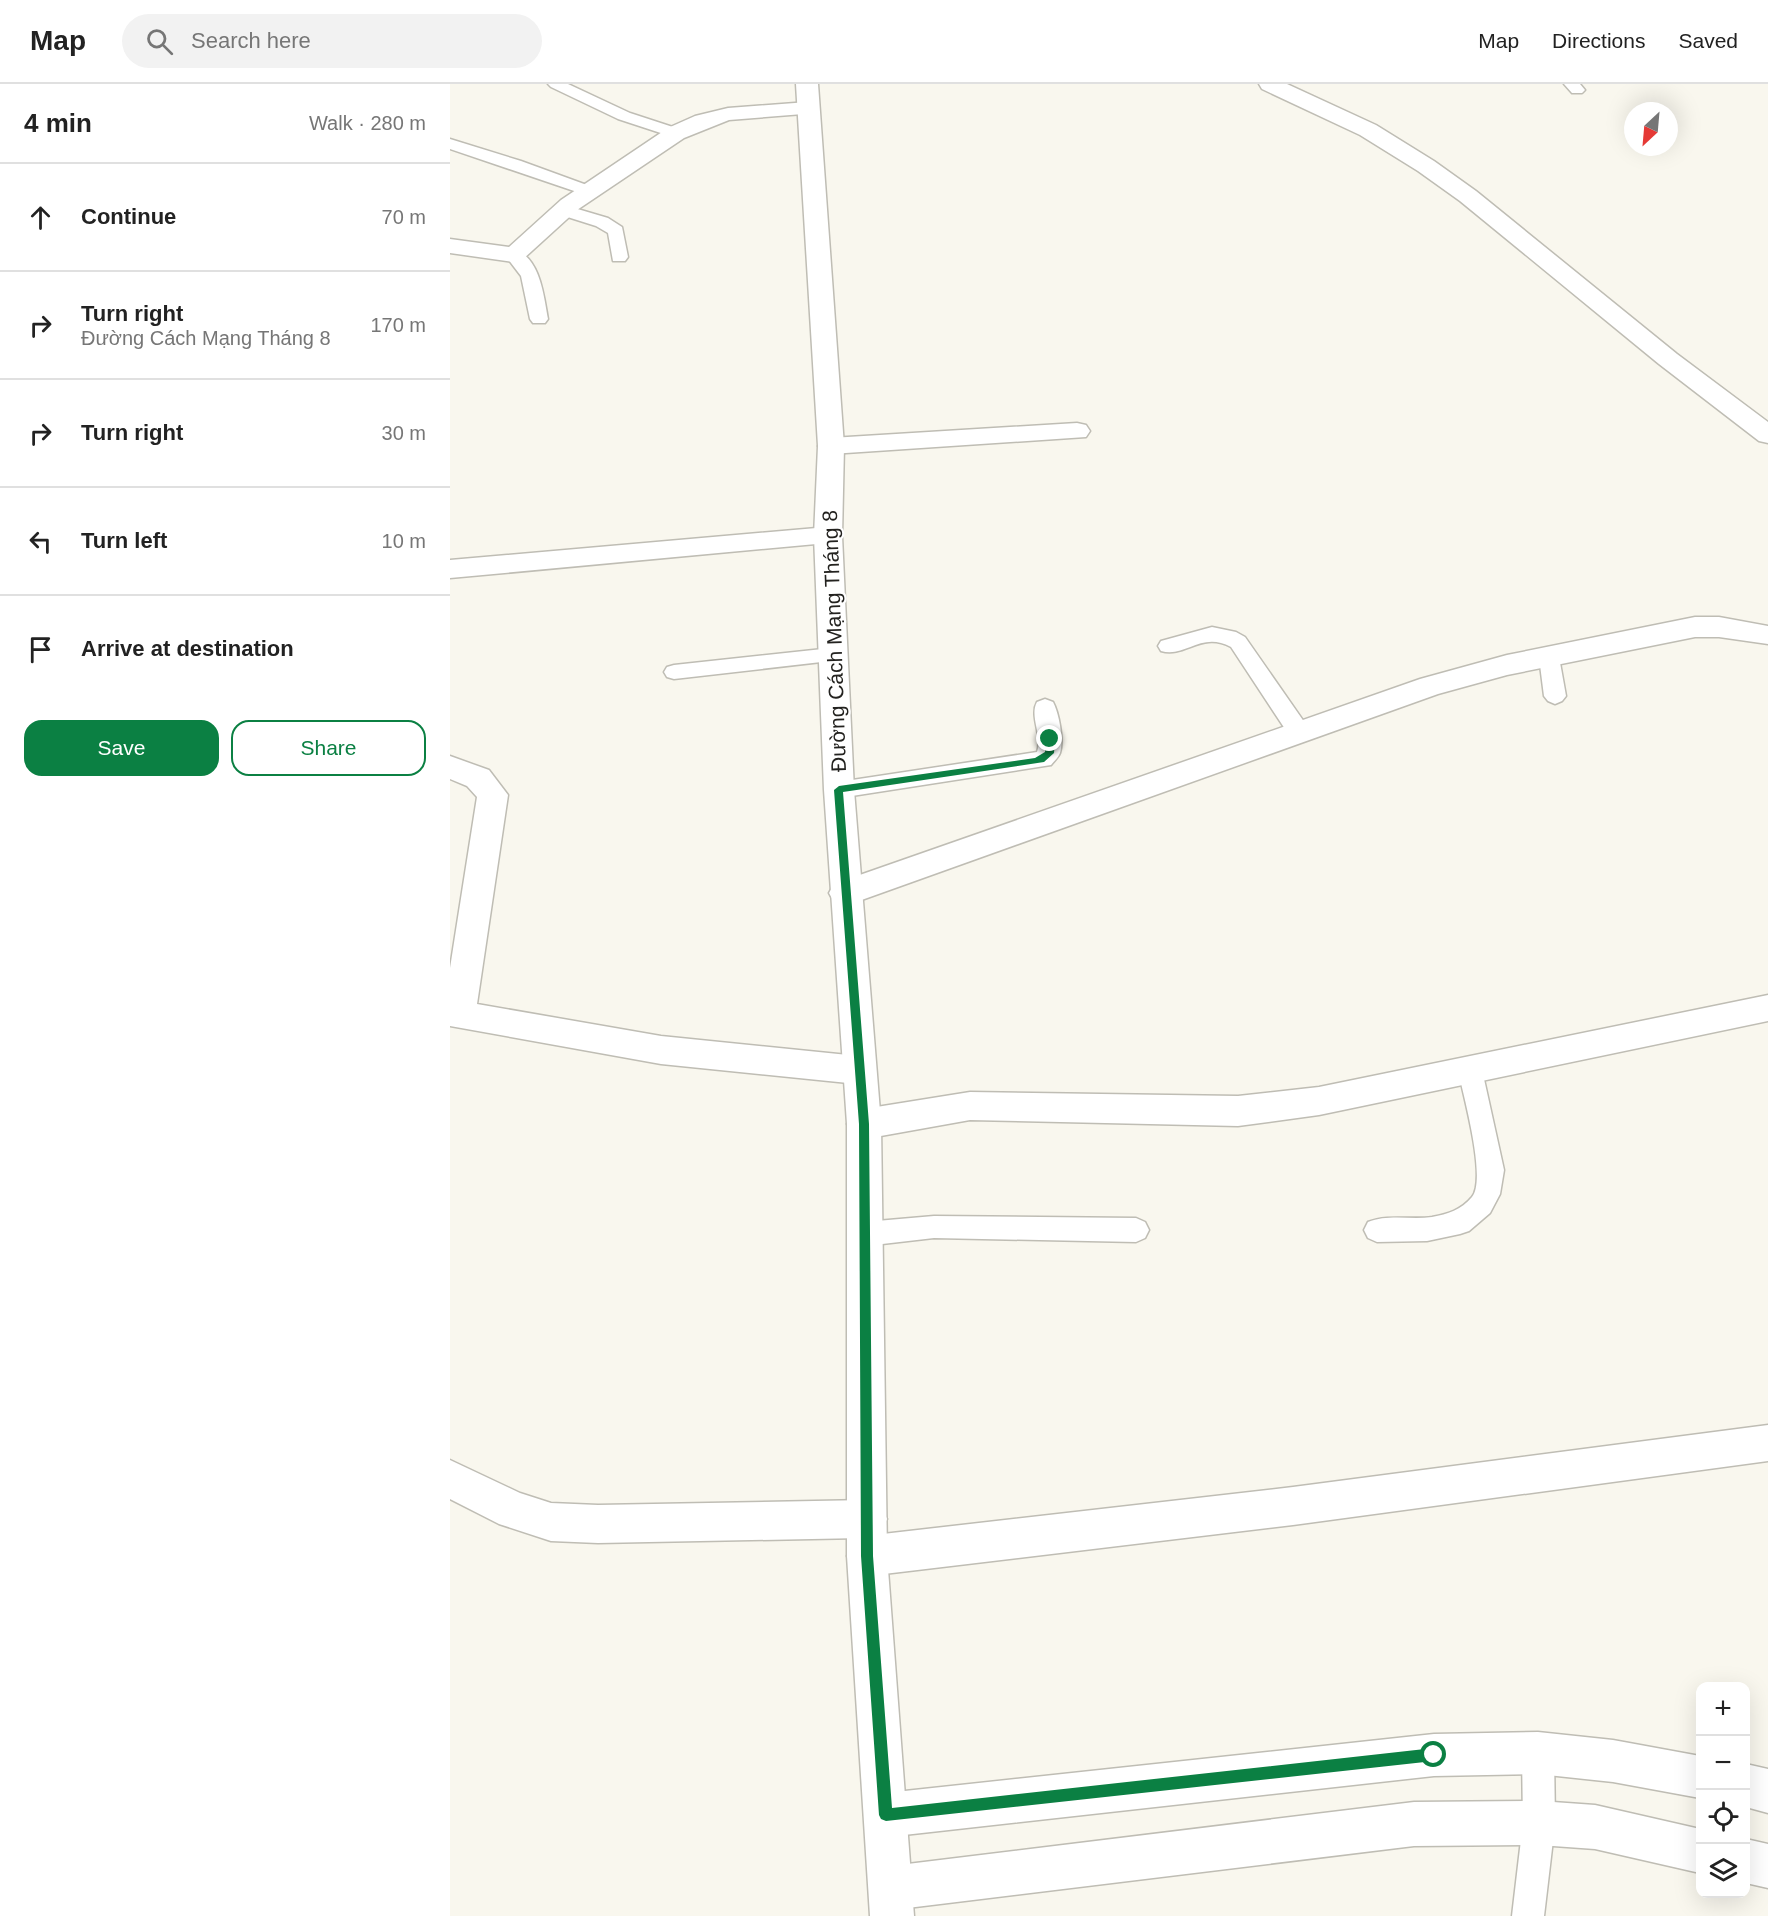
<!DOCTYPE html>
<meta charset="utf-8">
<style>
body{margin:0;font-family:Helvetica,sans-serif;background:#f2f2f2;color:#222}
.controls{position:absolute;right:18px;bottom:18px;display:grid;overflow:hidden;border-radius:12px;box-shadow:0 6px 24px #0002}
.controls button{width:54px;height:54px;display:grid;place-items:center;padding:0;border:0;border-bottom:2px solid #e0e0e0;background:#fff;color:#222;font:30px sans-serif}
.compass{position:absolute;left:1174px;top:18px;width:54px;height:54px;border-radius:50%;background:#fff;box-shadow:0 6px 24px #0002;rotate:206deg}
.stop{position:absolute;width:18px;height:18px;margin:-14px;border:4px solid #0b8043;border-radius:50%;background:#fff}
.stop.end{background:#0b8043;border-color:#fff;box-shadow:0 2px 6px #0008}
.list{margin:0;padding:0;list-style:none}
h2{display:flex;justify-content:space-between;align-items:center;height:78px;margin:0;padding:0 24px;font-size:26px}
h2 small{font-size:20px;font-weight:400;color:#767676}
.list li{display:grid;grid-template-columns:39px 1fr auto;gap:18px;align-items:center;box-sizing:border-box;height:108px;padding:0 24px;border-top:2px solid #e0e0e0}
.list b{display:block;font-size:22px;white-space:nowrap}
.list p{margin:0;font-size:20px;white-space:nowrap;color:#767676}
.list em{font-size:20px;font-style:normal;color:#767676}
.actions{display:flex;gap:12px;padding:18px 24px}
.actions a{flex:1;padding:14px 0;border:2px solid #0b8043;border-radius:18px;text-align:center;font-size:21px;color:#0b8043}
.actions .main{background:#0b8043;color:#fff}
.icon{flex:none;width:33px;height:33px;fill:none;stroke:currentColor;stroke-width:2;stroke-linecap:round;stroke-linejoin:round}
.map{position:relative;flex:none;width:1318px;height:1832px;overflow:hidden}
header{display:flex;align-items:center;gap:36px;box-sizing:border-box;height:84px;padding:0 30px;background:#fff;border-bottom:2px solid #e0e0e0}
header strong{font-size:28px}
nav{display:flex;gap:33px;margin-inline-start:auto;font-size:21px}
.search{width:420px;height:54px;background:#f2f2f2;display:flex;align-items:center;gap:15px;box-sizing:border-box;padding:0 21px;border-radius:33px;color:#767676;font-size:22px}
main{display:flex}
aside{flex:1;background:#fff}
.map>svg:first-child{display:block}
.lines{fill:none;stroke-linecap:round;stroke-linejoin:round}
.service-casing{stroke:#bfbdb4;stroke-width:3}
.minor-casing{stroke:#bfbdb4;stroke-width:3}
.tertiary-casing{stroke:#bfbdb4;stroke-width:3}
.service{fill:#fff;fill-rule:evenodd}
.minor{fill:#fff;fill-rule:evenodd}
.tertiary{fill:#fff;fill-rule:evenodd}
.route{fill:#0b8043}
.labels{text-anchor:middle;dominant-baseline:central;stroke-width:4.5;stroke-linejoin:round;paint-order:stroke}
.street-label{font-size:21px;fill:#23221f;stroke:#fff}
</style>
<header>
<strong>Map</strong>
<div class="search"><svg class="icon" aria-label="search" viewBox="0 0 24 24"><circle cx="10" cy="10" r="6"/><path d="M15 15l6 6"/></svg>Search here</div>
<nav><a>Map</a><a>Directions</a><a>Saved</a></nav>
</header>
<main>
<aside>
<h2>4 min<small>Walk · 280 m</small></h2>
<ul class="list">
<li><svg class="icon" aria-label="ahead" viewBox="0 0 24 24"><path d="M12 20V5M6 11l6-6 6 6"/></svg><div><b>Continue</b></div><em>70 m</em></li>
<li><svg class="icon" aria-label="right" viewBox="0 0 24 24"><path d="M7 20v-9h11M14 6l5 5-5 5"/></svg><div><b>Turn right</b><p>Đường Cách Mạng Tháng 8</p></div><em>170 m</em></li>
<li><svg class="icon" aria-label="right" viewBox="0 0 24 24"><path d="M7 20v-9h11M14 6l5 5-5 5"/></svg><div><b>Turn right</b></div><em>30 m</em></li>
<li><svg class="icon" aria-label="left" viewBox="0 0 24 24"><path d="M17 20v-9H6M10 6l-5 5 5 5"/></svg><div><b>Turn left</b></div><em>10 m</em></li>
<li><svg class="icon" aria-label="arrive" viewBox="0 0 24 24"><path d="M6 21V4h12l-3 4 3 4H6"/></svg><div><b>Arrive at destination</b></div></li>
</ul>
<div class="actions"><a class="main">Save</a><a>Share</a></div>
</aside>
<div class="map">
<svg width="1318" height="1832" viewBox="0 0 1318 1832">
<rect width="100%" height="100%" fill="#f9f7ee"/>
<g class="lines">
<defs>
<path id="service" d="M98,0H118L180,29L232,46L234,49L226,54L168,35L101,3Z
M1114,0H1130L1135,6L1132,9H1122Z
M0,55L71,77L145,104L147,107L145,110H133L0,65Z
M114,121L158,134L172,143L178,173L175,177H163L158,149L146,142L108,130L106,126L108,122Z
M64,166C90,172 94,213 98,235L95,239H83L80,235L71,192L55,171L58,167Z
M762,543L786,548L795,553L857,642L860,648L857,654L849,656L841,654L781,563C751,547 736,574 711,567L708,562L711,557Z
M382,564L389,566L392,571L389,576L224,595L217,593L214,588L217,583L224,581Z
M1099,566L1106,568L1109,573L1116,612L1112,617L1105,620L1098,617L1094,612L1089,573L1092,568Z
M595,615L603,618C609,629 614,656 610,669C608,674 604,677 601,681L389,714L381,712L378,706L381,700L389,698L587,668C593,652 579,632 587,618Z
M1020,976L1029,979L1032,986L1054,1086L1050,1110L1040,1129L1019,1147L1010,1150L977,1157L927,1158L918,1154L914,1146L918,1138C938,1130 961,1136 982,1133C998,1130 1011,1126 1022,1113C1037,1095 1013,1010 1008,986L1011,979Z
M484,1132L686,1134L695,1138L699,1146L695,1154L686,1158L484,1154L415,1162L406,1158L402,1150L406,1142L415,1138Z
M1088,1653L1099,1658L1104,1669L1105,1739L1094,1832H1062L1073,1739L1072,1669L1077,1658Z"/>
<path id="minor" d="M809,0H837L926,41L984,77L1026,107L1227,270L1318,338V359L1309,357L1209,280L1010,117L968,87L910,51L812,5Z
M358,18L366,19L369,24L366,29L279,36L234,54L127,126L72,176L64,178L0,169V155L59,163L111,116L218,44L245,32L278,24Z
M627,339L636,341L640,347L636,353L381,370L372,368L368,362L372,356L381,354Z
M378,443L388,446L392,452L388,458L0,494V476Z
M1245,533H1269L1318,542V560L1269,553H1245L1057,591L988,610L406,818L395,821L384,818L379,809L384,800L970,595L1057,571Z
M0,672L39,686L58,711L27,920L211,952L408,972L420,976L425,986L420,996L408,1000L211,980L0,942V884L27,713L17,702L0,695Z
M1318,911V937L869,1031L788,1042L520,1036L414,1055L402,1050L397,1040L402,1030L414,1025L520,1008L788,1012L869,1003Z
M1318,1341V1377L843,1441L417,1492L403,1486L397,1472L403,1458L412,1454L148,1459L101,1457L49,1440L0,1415V1376L70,1409L101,1419L148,1421L417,1416L431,1421L437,1435L431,1449L424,1451L843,1403Z
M1088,1648L1163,1656L1250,1672V1714L1163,1698L1088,1690L984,1692L436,1753L421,1746L414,1731L421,1716L436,1709L984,1650Z
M1296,1680L1318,1685V1729L1296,1723Z
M1089,1717L1145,1721L1250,1745V1789L1145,1765L1089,1761L964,1762L441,1826L425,1820L419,1804L425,1788L441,1782L964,1718Z
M1296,1755L1318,1760V1804L1296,1799Z"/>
<path id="tertiary" d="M346,0H368L394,362L392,452L404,706L431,1040L437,1472L464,1832H420L397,1472V1040L374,706L364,452L368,362Z"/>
</defs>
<use href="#service" class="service-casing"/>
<use href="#minor" class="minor-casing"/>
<use href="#tertiary" class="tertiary-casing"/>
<use href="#service" class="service"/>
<use href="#minor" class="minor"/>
<use href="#tertiary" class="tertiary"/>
</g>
<path class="route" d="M600,652L605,655L604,669L594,678L393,708L419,1040L423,1472L442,1724L984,1664L988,1666L990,1671L988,1675L984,1677L436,1737L431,1735L429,1731L411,1472L409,1040L384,706L389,702L585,674L595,668L596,655Z"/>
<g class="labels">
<g class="street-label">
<text transform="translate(384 557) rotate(-92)">Đường Cách Mạng Tháng 8</text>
</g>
</g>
</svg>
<div class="controls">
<button>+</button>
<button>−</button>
<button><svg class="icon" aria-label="locate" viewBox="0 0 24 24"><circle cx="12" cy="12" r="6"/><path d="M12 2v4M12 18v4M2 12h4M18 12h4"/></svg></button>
<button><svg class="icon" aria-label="layers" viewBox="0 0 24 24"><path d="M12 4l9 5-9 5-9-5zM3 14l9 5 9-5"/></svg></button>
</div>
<svg class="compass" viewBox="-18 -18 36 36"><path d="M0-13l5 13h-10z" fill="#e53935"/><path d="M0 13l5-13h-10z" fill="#767676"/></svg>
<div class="stop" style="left:984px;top:1671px"></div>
<div class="stop end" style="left:600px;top:655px"></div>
</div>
</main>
